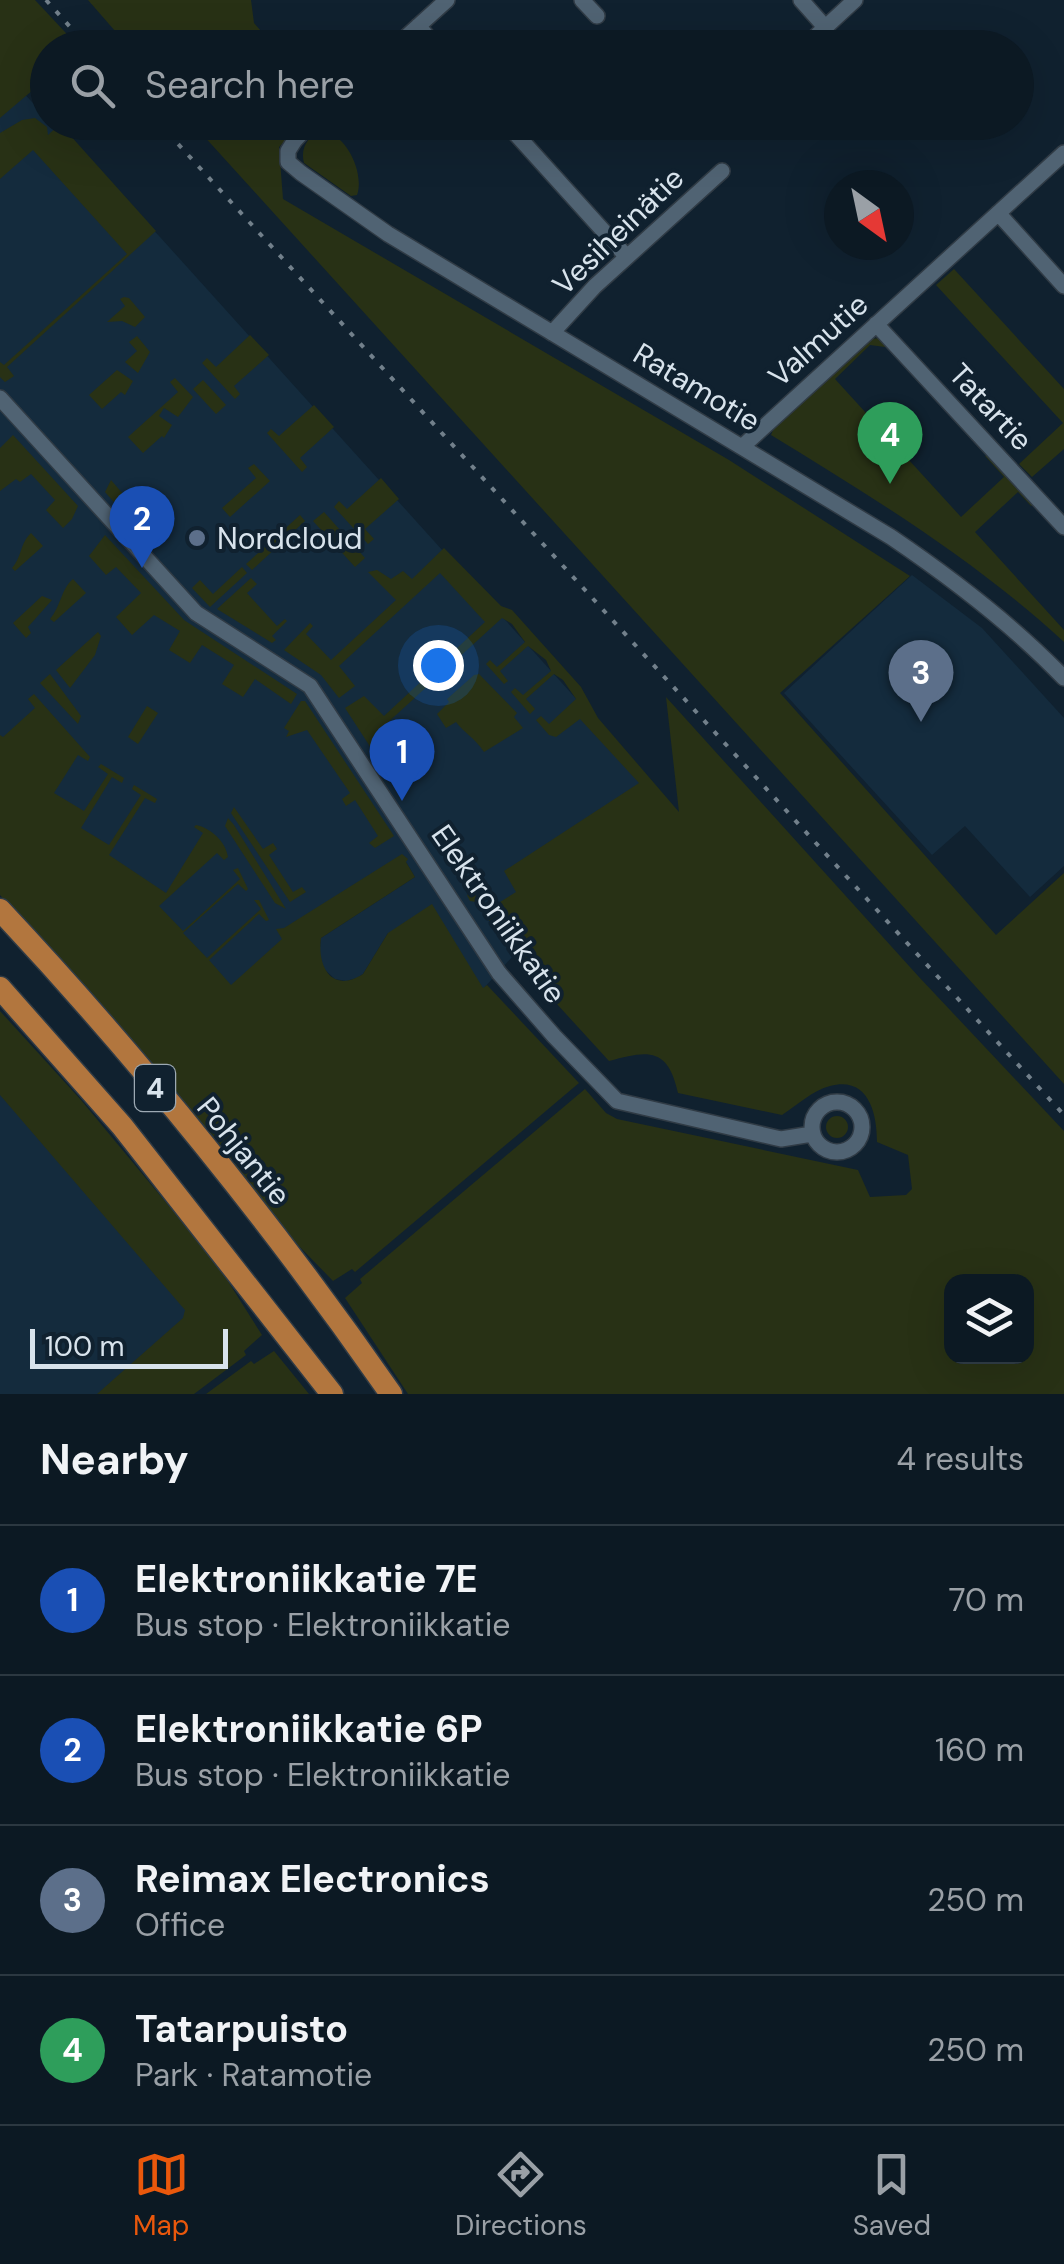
<!DOCTYPE html>
<meta charset="utf-8">
<style>
body{margin:0;font-family:"DM Sans",sans-serif;background:#1a2630;color:#f1f3f6}
.controls{position:absolute;right:30px;bottom:30px;display:grid;overflow:hidden;border-radius:20px;box-shadow:0 10px 40px #0002}
.controls button{width:90px;height:90px;display:grid;place-items:center;padding:0;border:0;border-bottom:2px solid #2c3841;background:#0c1923;color:#f1f3f6;font:50px sans-serif}
.compass{position:absolute;left:824px;top:170px;width:90px;height:90px;border-radius:50%;background:#0c1923;box-shadow:0 10px 40px #0002;rotate:147deg}
.scale{position:absolute;left:30px;bottom:25px;width:198px;box-sizing:border-box;padding-left:10px;border:5px solid #d8e3ec;border-top:0;font-size:28px;line-height:35px;white-space:nowrap;color:#d8e3ec;-webkit-text-stroke:8px #10212f;paint-order:stroke}
.you{position:absolute;left:438px;top:665px;width:35px;height:35px;margin:-25px;border:8px solid #fff;border-radius:50%;background:#1a73e8;box-shadow:0 0 0 15px #1a73e833}
.badge{display:grid;place-items:center;width:65px;height:65px;border-radius:50%;background:#ea580c;color:#fff;font-size:32px;font-weight:700}
.pin{position:absolute;translate:-50% -82px;filter:drop-shadow(0 2px 5px #0008)}
.pin::after{content:'';position:absolute;top:52px;width:35px;height:30px;background:inherit;clip-path:polygon(0 0,100% 0,50% 100%)}
.list{margin:0;padding:0;list-style:none}
h2{display:flex;justify-content:space-between;align-items:center;height:130px;margin:0;padding:0 40px;font-size:42px}
h2 small{font-size:32px;font-weight:400;color:#9aa0a6}
.list li{display:grid;grid-template-columns:65px 1fr auto;gap:30px;align-items:center;box-sizing:border-box;height:150px;padding:0 40px;border-top:2px solid #2c3841}
.list b{display:block;font-size:38px;white-space:nowrap}
.list p{margin:0;font-size:32px;white-space:nowrap;color:#9aa0a6}
.list em{font-size:32px;font-style:normal;color:#9aa0a6}
.icon{flex:none;width:55px;height:55px;fill:none;stroke:currentColor;stroke-width:2;stroke-linecap:round;stroke-linejoin:round}
.map{position:relative;flex:none;width:1064px;height:1394px;overflow:hidden}
.search{position:absolute;background:#0c1923;box-shadow:0 10px 40px #0002;left:30px;right:30px;top:30px;height:110px;display:flex;align-items:center;gap:25px;box-sizing:border-box;padding:0 35px;border-radius:55px;color:#9aa0a6;font-size:38px}
.sheet{height:730px;background:#0c1923}
nav{display:flex;justify-content:space-around;align-items:center;box-sizing:border-box;height:140px;border-top:2px solid #2c3841;background:#0c1923;font-size:28px;color:#9aa0a6}
nav a{display:grid;justify-items:center;gap:5px}
nav .on{color:#ea580c}
.map>svg:first-child{display:block}
.built{fill:#142b3d}
.green{fill:#283115;fill-rule:evenodd}
.lines{fill:none;stroke-linecap:round;stroke-linejoin:round}
.minor-casing{stroke:#303b45;stroke-width:18}
.highway-casing{stroke:#303b45;stroke-width:25}
.minor{stroke:#506373;stroke-width:15}
.highway{stroke:#b2763e;stroke-width:22}
.rail{stroke:#72808b;stroke-width:4;stroke-dasharray:5 10;stroke-linecap:butt}
.service-dot{fill:#5c6f8a;stroke:#10212f;stroke-width:4}
.labels{text-anchor:middle;dominant-baseline:central;stroke-width:8;stroke-linejoin:round;paint-order:stroke}
.shield{fill:#10212f;stroke:#9ca9b3;stroke-width:2.5}
.shield-label{font-size:28px;font-weight:bold;fill:#d8e3ec}
.street-label{font-size:30px;fill:#d8e3ec;stroke:#10212f}
.poi-label{font-size:30px;fill:#d8e3ec;stroke:#10212f;text-anchor:start}
</style>
<div class="map">
<svg width="1064" height="1394" viewBox="0 0 1064 1394">
<rect width="100%" height="100%" fill="#10212f"/>
<path class="built" d="M0,68L47,118L48,122L51,123L160,237L680,814L513,956L483,989L388,933L363,974L357,978L346,981L335,979L324,969L319,956L321,938L415,877L406,862L226,993L0,740Z
M912,575L982,628L1064,718V866L1030,897L965,826L932,855L784,693Z
M0,1083L201,1319L115,1394H0Z"/>
<path class="green" d="M0,0H35L79,47L48,48L47,78L0,118Z
M88,0H251L254,23L275,47H129Z
M35,118L47,127L48,135L60,124L156,231L7,367L14,376L5,382L0,377V362L4,365L127,254L33,150L0,179V133L22,120Z
M192,123H303L279,147L283,199L729,460L910,576L780,693L996,935L1064,873V1084Z
M320,130C346,132 365,173 357,195L351,196L304,163C300,148 308,137 320,130Z
M954,269L1064,389V449L1032,477L1019,464L1063,423L936,285Z
M124,297L129,298L145,317L135,327L122,321L107,322L125,306L120,299Z
M250,335L269,355L234,386L240,394L235,399L202,363L207,358L216,367Z
M137,336L150,352L138,373L125,362L137,351L129,342Z
M879,338L887,344L885,347L870,345L835,379L961,517L1004,477L985,456L990,454L1035,503L1031,506L1018,492L975,532L1064,630V642C975,560 874,498 771,435L775,425L871,339Z
M117,370L133,381L125,395L121,392L102,409L89,395Z
M175,378L193,397L178,417L164,408L159,416L172,425L164,438L162,436L143,453L128,437L178,392L170,382Z
M203,380L226,405L216,414L193,389Z
M314,405L334,427L300,458L307,467L302,472L267,433L271,429L279,436Z
M13,435L78,506L72,519L63,528L46,510L55,500L31,474L20,482L16,479L0,491V448Z
M254,464L270,481L230,517L222,508L256,478L248,468Z
M381,478L399,499L365,529L374,539L368,544L334,507L339,501L347,509Z
M111,480L136,509L127,517L105,492Z
M324,512L365,558L355,567L313,521Z
M300,515L305,521L252,570L246,564Z
M31,533L43,546L15,571L12,568C22,557 20,543 31,533Z
M105,535L184,620L297,694L291,704L255,679L243,697L222,684L234,665L202,645L190,663L169,650L180,631L154,615L132,635L116,617L141,593L116,567L106,575L89,556Z
M444,548L501,606L512,610L581,687L598,718L679,812L666,697L919,977L1064,1131V1394H408L345,1298L362,1283L360,1279L585,1089L606,1113L617,1119L858,1170L870,1197L906,1195L912,1189L908,1155L877,1142C877,1112 868,1076 830,1086C813,1090 796,1106 782,1115L678,1093C668,1047 648,1050 609,1061L513,956L476,902L470,901L467,895L473,891L486,911L516,892L504,871L639,783L580,719L556,737L549,735L536,720L541,716L549,724L576,699L563,680L554,674L526,699L535,709L530,714L511,692L515,688L523,695L551,671L546,660L528,646L500,671L508,681L504,684L486,664L490,660L497,667L525,642L512,624L502,618L384,726L390,734L371,748L345,708L364,696L384,716L485,622L440,573L339,666L355,686L339,698L321,675L284,650L310,623L313,626L306,634L331,660L396,600L368,572L377,570L391,579L403,571L412,579ZM952,1282H1026V1356H952Z
M242,567L247,573L210,607L192,588L200,580L213,594Z
M251,578L257,584L247,593L277,626L285,619L287,621L272,636L276,640L272,643L217,609Z
M73,579L86,593L54,622L50,619C61,606 61,589 73,579Z
M42,596L52,600L28,627L31,633L26,638L13,623Z
M98,632L101,636L95,655L70,688L56,670Z
M50,674L81,716L78,724L40,683Z
M479,674L517,713L514,717L523,728L484,752C474,737 464,733 456,722L446,728L437,714L449,702L447,699L474,675Z
M34,694L90,757L88,761L78,755L54,793L84,811L108,774L98,767L101,764L124,778L122,783L112,777L81,828L109,845L141,795L132,789L134,785L157,799L155,803L145,798L109,855L166,893L203,833L194,827L196,825C211,828 226,842 228,857L224,860L217,853L159,906L183,931L240,879L233,870L238,868L248,889L246,891L238,884L183,933L207,958L261,909L254,900H259L269,920L266,921L259,914L209,960L231,985L282,939L276,929L284,928L402,854L408,859L406,862L415,877L321,938C317,967 332,994 363,974L388,933L432,904L483,988L487,985L579,1083L355,1272L352,1269L333,1281L296,1243L216,1139L0,895V735L3,737L35,708L28,699Z
M301,701H305L394,836L375,848L369,843L378,836L355,800L346,806L342,799L350,793L307,730L286,737L289,731L284,728Z
M147,706L158,713L138,744L128,737Z
M234,807L263,849L273,843L277,849L269,855L293,892L302,887L306,892L290,902L231,813Z
M228,818L234,825L286,909L275,903L225,826Z
M0,1011L81,1100L217,1264L262,1335L244,1351L246,1355L194,1394H97L183,1318L185,1310L0,1095Z
M826 1127a11 11 0 1 1 22 0a11 11 0 1 1-22 0Z
M274,1351L309,1394H206L251,1361L254,1364Z"/>
<g class="lines">
<defs>
<path id="minor" d="M582,0L597,16
M801,0L825,27
M418,26L438,48
M394,48L447,0
M803,48L855,0
M312,122L295,140L288,151V162L301,173L388,234L891,537C953,579 1012,624 1064,678
M505,122L627,257
M998,213L1064,286
M876,324L1064,527
M552,333L595,286L722,171
M0,398L196,613L310,686L499,973L554,1036L617,1101L781,1139L812,1134
M743,446L1064,153
M812 1127a25 25 0 1 1 50 0a25 25 0 1 1-50 0Z"/>
<path id="highway" d="M0,910C139,1058 275,1227 391,1394
M0,988L122,1126L332,1394"/>
</defs>
<use href="#minor" class="minor-casing"/>
<use href="#highway" class="highway-casing"/>
<use href="#minor" class="minor"/>
<use href="#highway" class="highway"/>
<path class="rail" d="M46,0L89,48
M158,122L1064,1115"/>
</g>
<circle class="service-dot" cx="197" cy="538" r="10"/>
<g class="labels">
<rect class="shield" x="135" y="1065" width="40" height="46" rx="8"/>
<g class="shield-label">
<text x="155" y="1088">4</text>
</g>
<g class="street-label">
<text transform="translate(618 231) rotate(-44)">Vesiheinätie</text>
<text transform="translate(818 340) rotate(-42)">Valmutie</text>
<text transform="translate(697 387) rotate(31)">Ratamotie</text>
<text transform="translate(991 407) rotate(47)">Tatartie</text>
<text transform="translate(499 914) rotate(55)">Elektroniikkatie</text>
<text transform="translate(244 1151) rotate(51)">Pohjantie</text>
</g>
<g class="poi-label">
<text x="217" y="538">Nordcloud</text>
</g>
</g>
</svg>
<div class="controls">
<button><svg class="icon" aria-label="layers" viewBox="0 0 24 24"><path d="M12 4l9 5-9 5-9-5zM3 14l9 5 9-5"/></svg></button>
</div>
<svg class="compass" viewBox="-18 -18 36 36"><path d="M0-13l5 13h-10z" fill="#e53935"/><path d="M0 13l5-13h-10z" fill="#9aa0a6"/></svg>
<div class="scale">100 m</div>
<div class="you"></div>
<div class="pin badge" style="left:402px;top:801px;background:#1a4fb4">1</div>
<div class="pin badge" style="left:142px;top:568px;background:#1a4fb4">2</div>
<div class="pin badge" style="left:921px;top:722px;background:#5c6f8a">3</div>
<div class="pin badge" style="left:890px;top:484px;background:#2e9e5b">4</div>
<div class="search"><svg class="icon" aria-label="search" viewBox="0 0 24 24"><circle cx="10" cy="10" r="6"/><path d="M15 15l6 6"/></svg>Search here</div>
</div>
<section class="sheet">
<h2>Nearby<small>4 results</small></h2>
<ul class="list">
<li><span class="badge" style="background:#1a4fb4">1</span><div><b>Elektroniikkatie 7E</b><p>Bus stop · Elektroniikkatie</p></div><em>70 m</em></li>
<li><span class="badge" style="background:#1a4fb4">2</span><div><b>Elektroniikkatie 6P</b><p>Bus stop · Elektroniikkatie</p></div><em>160 m</em></li>
<li><span class="badge" style="background:#5c6f8a">3</span><div><b>Reimax Electronics</b><p>Office</p></div><em>250 m</em></li>
<li><span class="badge" style="background:#2e9e5b">4</span><div><b>Tatarpuisto</b><p>Park · Ratamotie</p></div><em>250 m</em></li>
</ul>
</section>
<nav>
<a class="on"><svg class="icon" aria-label="map" viewBox="0 0 24 24"><path d="M3 6l6-2 6 2 6-2v14l-6 2-6-2-6 2zM9 4v14M15 6v14"/></svg>Map</a>
<a><svg class="icon" aria-label="directions" viewBox="0 0 24 24"><path d="M12 3l9 9-9 9-9-9zM9 14v-3h6M13 9l2 2-2 2"/></svg>Directions</a>
<a><svg class="icon" aria-label="saved" viewBox="0 0 24 24"><path d="M7 4h10v16l-5-4-5 4z"/></svg>Saved</a>
</nav>
